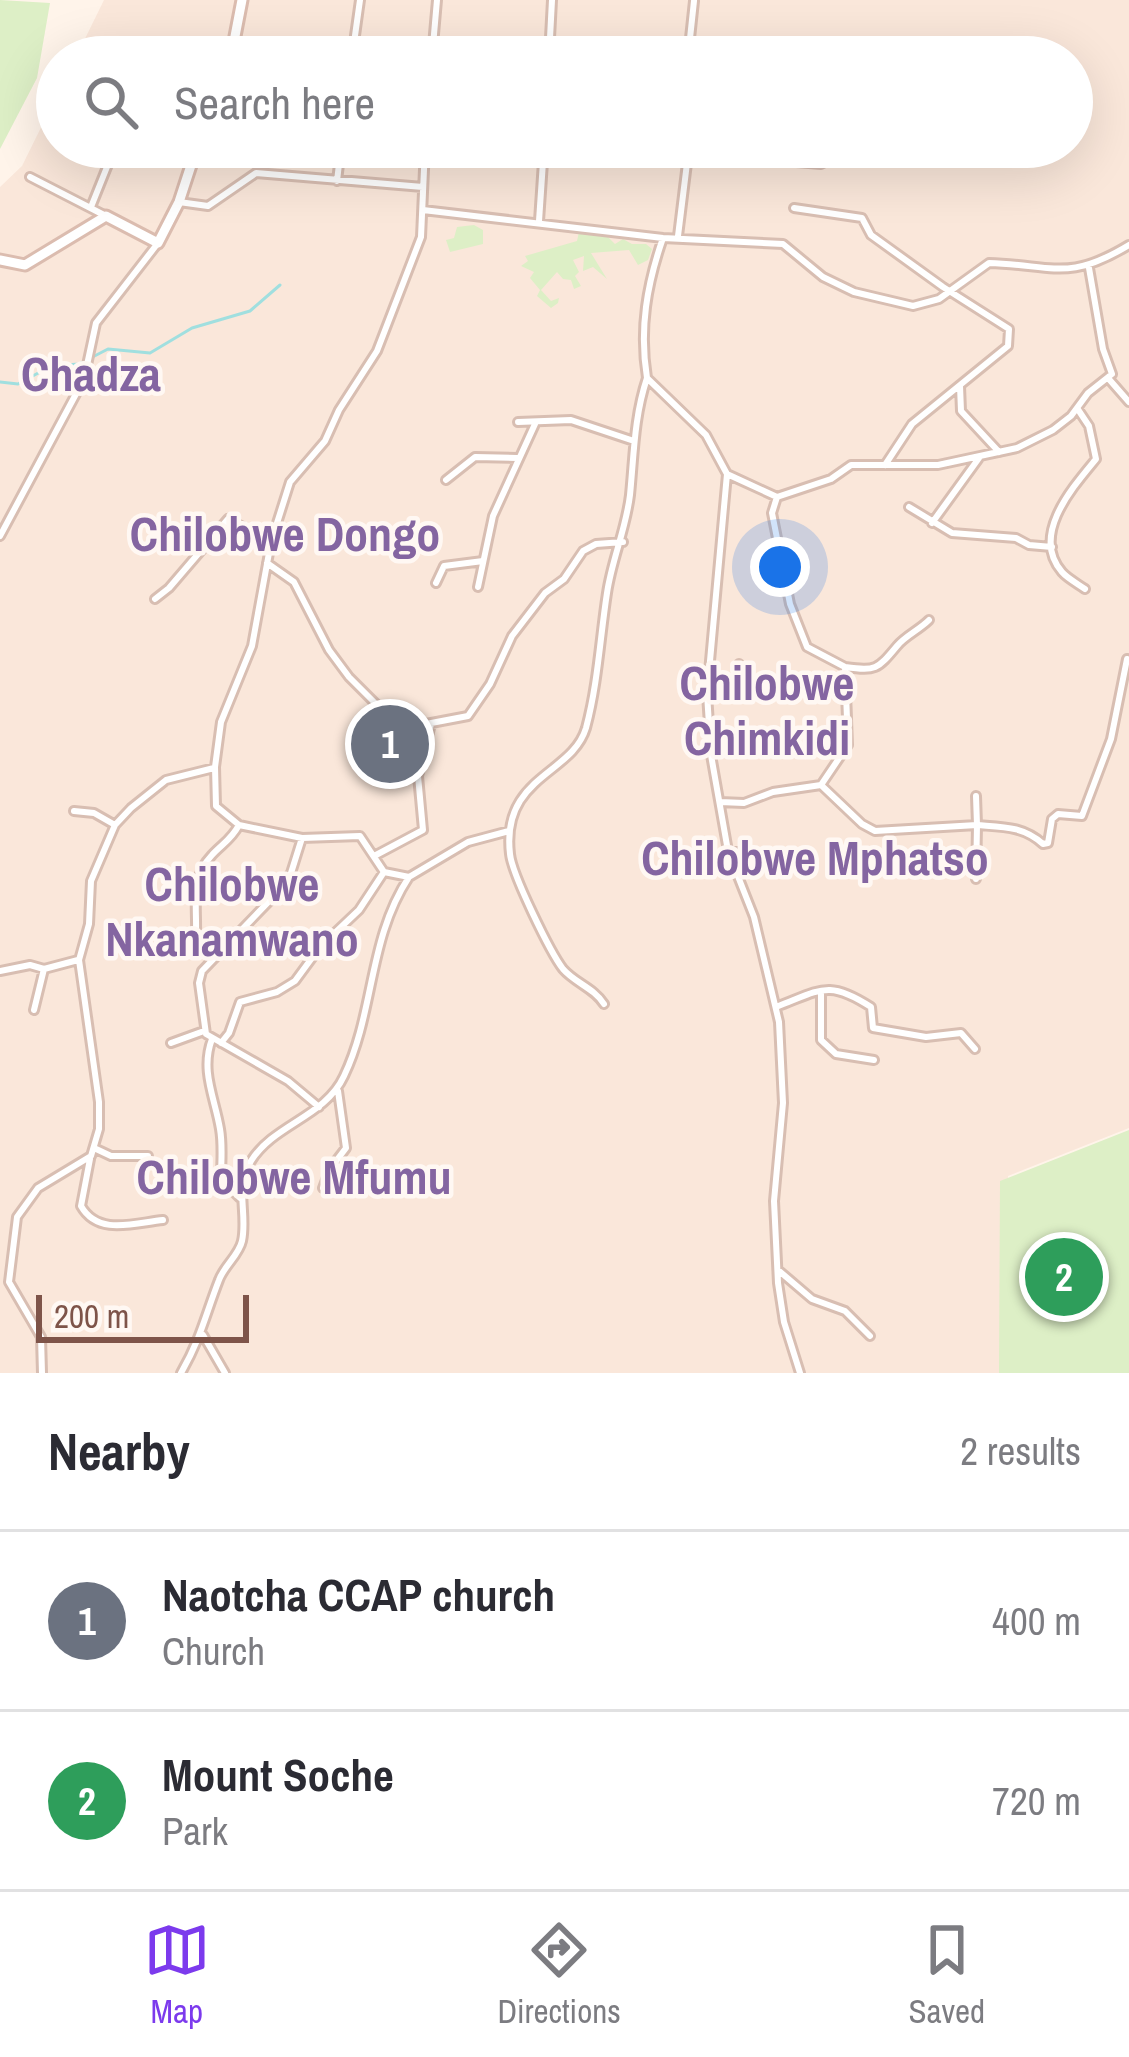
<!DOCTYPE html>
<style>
body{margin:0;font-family:"Archivo Narrow",sans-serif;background:#f7f7f7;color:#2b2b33}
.scale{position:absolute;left:36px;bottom:30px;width:213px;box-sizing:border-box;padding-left:12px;border:6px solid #7e5449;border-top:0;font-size:33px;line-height:42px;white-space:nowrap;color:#7e5449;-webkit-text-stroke:9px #fff8f3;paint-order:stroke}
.you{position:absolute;left:780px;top:567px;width:42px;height:42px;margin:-30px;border:9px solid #fff;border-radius:50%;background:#1a73e8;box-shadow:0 0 0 18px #1a73e833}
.badge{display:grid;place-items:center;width:78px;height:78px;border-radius:50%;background:#7c3aed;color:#fff;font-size:39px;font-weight:700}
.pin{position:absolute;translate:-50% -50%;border:6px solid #fff;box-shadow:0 3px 12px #0006}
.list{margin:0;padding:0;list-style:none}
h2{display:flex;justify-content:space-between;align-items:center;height:156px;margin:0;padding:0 48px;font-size:51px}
h2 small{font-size:39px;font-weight:400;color:#7c7c81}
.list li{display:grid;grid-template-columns:78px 1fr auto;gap:36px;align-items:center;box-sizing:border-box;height:180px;padding:0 48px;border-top:3px solid #e1e1e2}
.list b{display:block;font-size:45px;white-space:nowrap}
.list p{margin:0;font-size:39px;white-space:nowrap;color:#7c7c81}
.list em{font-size:39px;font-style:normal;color:#7c7c81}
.icon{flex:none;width:66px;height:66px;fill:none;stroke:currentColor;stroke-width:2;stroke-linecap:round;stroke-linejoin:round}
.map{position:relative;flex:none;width:1129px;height:1373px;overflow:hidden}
.search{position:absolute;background:#fff;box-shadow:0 12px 48px #0002;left:36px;right:36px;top:36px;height:132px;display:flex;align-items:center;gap:30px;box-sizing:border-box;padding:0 42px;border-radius:66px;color:#7c7c81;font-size:45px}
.sheet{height:516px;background:#fff}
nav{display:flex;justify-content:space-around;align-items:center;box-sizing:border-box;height:168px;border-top:3px solid #e1e1e2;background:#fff;font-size:33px;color:#7c7c81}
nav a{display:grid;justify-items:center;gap:6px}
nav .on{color:#7c3aed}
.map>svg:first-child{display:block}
.residential{fill:#fae7da}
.green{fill:#ddefc6}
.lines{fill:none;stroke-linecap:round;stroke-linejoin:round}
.stream{stroke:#a0dfdf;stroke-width:3}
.street-casing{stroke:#d8beb2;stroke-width:12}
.secondary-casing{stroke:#dbbcaf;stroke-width:15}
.street{stroke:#fff;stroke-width:6}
.secondary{stroke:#fff;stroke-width:9}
.labels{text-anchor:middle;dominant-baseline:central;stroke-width:9;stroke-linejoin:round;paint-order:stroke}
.quarter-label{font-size:48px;font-weight:bold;fill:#8465a1;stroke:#fff8f3}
</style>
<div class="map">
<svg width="1129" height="1373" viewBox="0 0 1129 1373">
<rect width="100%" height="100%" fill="#fff4ea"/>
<path class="residential" d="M104,0H1129V1128L1008,1176L1006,1373H0V187L22,166L57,95V147H1072V57H76Z"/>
<path class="green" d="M0,0L50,3L37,78L0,149Z
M474,225L483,230V244L450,252L446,240L454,238L457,227Z
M602,231L615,244L623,239L632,244H646L652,249L648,260L638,265L629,250L591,253L607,279L593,267L583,271L584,256L573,260L579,272L575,276L581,286L574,289L571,280L563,279L557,272L541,290L551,301L559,298L558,303L551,308L537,296L540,290L530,278L534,272L521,266L528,261L525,256L577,241L579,232Z
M1129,1130V1373H999L1000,1181Z"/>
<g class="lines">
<path class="stream" d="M0,382L18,384L51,366L79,364L108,349L150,353L192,328L250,311L280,285"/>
<defs>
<path id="street" d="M352,57L360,0
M432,57L437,0
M549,57L552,0
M688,57L694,1
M168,147L192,159
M425,147L421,237L377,351L339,410L325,441L290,482L271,542L252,646L221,722L215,767L216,806L239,825L302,838L360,836L384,872L409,877L468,842L509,831
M608,147L821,164L831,159L833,147
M30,177L106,216
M337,181L341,147
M179,202L208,206L256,173L423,187
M91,207L115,147
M794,208L862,218L871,235L943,287L1009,329L1008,346L912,424L885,465
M423,210L663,238L783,244L823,277L854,292L913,306L939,299L989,263C1054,265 1068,282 1129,245
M539,221L544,147
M678,236L689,147
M663,238C647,284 639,329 647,378L706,435L727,474L707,694L711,755L728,851L754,917L779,1022L783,1103L774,1201L778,1283L784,1322L800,1373
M1108,378L1129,402
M960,386L961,411L999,452
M1077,408L1089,426L1096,459C1073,487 1030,535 1062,572C1067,578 1078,584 1085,589
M518,422L571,420L634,441
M727,474L777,497L831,479L851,465H938L1017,448L1053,430L1071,416L1088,393L1112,374L1103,349L1089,268
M446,480L475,457L517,458
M777,497L772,513L790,604L807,647L845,667
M909,507L952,533L1016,538L1029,545L1052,547
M932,523L979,458
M0,536L84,379L96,323L158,243
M267,563L294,582L329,650L349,677L399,727L405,728L468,716L490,684L512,636L545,593L564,579L583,551L596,544L623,542
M436,583L444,566L483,561
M478,587L493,516L535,424
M155,599L169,588L228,519L271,542
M707,694L734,693L739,686V664
M821,785L848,745L845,667C876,671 877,670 897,646C905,636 919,630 929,620
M821,785L862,824L875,831L977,825L976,879
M976,796L977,825C1003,827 1023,826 1043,844L1048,843L1052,819L1058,814L1082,816L1111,739L1127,659
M720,802L744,803L773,792L821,785
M74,811L94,813L115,825
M302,838L291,873L278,892L202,971L199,983L206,1034L288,1081L319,1107
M728,851L763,855L771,861
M376,855L423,830L418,776L431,724
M196,934C197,904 190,878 212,855C222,844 231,840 239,825
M0,971L30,965L44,969L78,960
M821,991V1040L836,1054L874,1060
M604,1004C594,988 575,983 563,969C550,952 512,874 510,854C501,776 572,775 586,728C598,683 600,638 607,593C612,559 626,529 630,495C634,455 634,417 647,378
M776,1007C821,990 828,979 871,1007L873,1028L926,1037L961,1033L975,1049
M34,1010L44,969
M212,1039C200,1071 215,1098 220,1129C223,1146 221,1162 221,1179L240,1198
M171,1043L204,1031
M221,1043L229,1033L240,1002L277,992L295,981L320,947L359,910L384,872
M94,1148L111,1156H148
M90,1159L81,1206C98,1236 134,1223 163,1220
M323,1188L330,1169L346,1148L338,1091
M778,1270L812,1299L845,1311L870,1336
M203,1335L225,1373
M42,1373L41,1337L9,1282L17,1217L38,1188L91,1156L99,1129V1102L79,960L89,924L91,881L115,825L131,808L166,780L214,768
M181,1373C201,1338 205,1316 219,1280C224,1266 239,1255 242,1241C248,1214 234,1187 251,1161C274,1124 325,1117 344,1076C375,1011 368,939 409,877"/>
<path id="secondary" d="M231,57L242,0
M0,260L25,265L106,216L158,243L179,202L197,147"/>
</defs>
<use href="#street" class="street-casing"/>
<use href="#secondary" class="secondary-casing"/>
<use href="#street" class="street"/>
<use href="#secondary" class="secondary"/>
</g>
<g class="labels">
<g class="quarter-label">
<text x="91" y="373">Chadza</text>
<text x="285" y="533">Chilobwe Dongo</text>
<text x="767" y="682">Chilobwe<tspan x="767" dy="55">Chimkidi</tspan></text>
<text x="815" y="857">Chilobwe Mphatso</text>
<text x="232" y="883">Chilobwe<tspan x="232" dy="55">Nkanamwano</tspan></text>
<text x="294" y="1176">Chilobwe Mfumu</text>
</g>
</g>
</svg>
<div class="scale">200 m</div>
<div class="you"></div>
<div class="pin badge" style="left:390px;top:744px;background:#6b7280">1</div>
<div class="pin badge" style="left:1064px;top:1277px;background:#2e9e5b">2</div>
<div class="search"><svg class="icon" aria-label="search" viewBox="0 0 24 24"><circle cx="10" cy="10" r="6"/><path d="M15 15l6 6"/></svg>Search here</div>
</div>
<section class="sheet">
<h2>Nearby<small>2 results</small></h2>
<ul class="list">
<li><span class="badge" style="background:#6b7280">1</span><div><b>Naotcha CCAP church</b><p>Church</p></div><em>400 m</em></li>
<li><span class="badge" style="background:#2e9e5b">2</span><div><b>Mount Soche</b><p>Park</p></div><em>720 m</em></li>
</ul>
</section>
<nav>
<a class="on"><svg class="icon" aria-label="map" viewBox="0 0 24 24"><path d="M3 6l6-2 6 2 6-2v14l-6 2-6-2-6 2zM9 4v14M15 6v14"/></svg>Map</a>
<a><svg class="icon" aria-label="directions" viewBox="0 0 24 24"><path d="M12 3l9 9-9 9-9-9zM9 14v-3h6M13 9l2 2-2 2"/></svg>Directions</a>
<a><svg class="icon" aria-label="saved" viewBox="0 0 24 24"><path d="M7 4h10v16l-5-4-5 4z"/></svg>Saved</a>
</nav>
